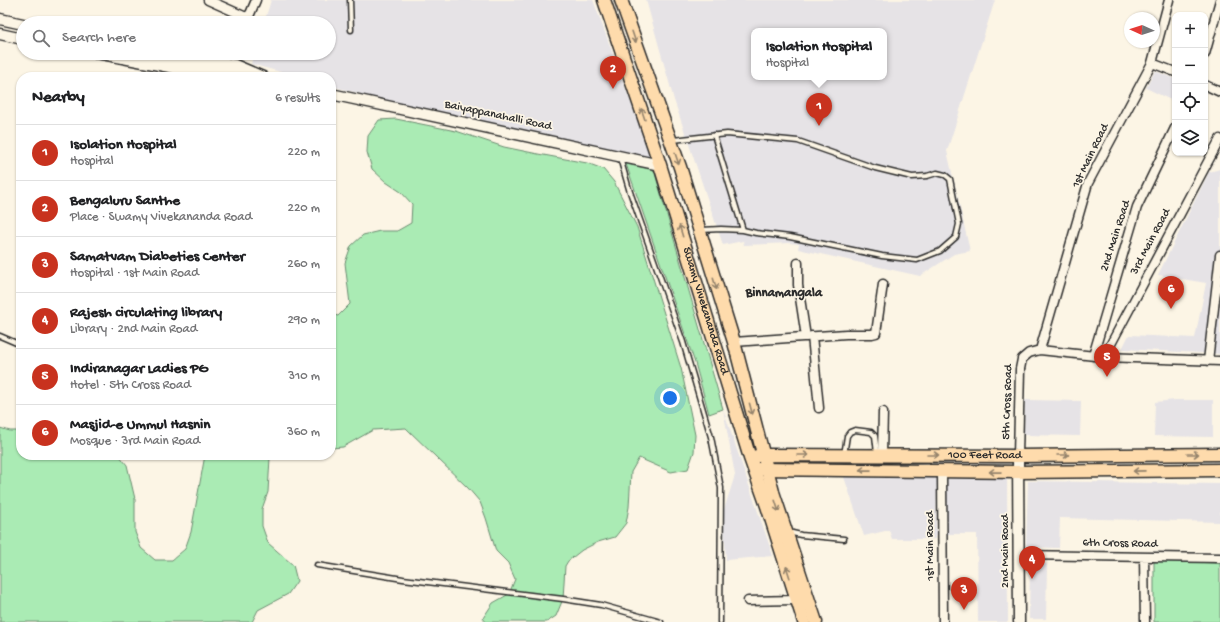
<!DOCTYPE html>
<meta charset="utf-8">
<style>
body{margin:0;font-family:"Gochi Hand",sans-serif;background:#f2f2f2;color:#202124}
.controls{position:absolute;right:12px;top:12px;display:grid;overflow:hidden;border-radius:8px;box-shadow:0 1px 3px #0004}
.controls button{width:36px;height:36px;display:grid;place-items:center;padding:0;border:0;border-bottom:1px solid #e0e0e0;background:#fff;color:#202124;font:20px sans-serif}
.compass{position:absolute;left:1124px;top:12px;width:36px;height:36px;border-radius:50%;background:#fff;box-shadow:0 1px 3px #0004;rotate:273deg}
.you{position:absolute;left:670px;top:398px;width:14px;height:14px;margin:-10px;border:3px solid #fff;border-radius:50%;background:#1a73e8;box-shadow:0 0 0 6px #1a73e833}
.badge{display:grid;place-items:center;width:26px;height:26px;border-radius:50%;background:#c8321e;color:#fff;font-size:13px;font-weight:700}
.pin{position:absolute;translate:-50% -33px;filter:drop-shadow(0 1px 2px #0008)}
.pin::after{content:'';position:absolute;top:21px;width:14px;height:12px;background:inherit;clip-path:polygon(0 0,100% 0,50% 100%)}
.popup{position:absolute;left:751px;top:28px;width:136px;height:52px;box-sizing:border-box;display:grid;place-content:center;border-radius:8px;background:#fff;filter:drop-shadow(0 1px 3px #0005);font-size:13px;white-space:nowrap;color:#757577}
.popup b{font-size:15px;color:#202124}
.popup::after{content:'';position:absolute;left:50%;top:100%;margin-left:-8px;border:8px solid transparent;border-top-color:#fff}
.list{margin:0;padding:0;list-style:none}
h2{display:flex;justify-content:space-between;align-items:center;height:52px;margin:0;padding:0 16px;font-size:17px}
h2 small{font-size:13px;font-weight:400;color:#757577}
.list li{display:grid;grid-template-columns:26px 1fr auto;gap:12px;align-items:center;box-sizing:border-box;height:56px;padding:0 16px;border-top:1px solid #e0e0e0}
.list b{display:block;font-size:15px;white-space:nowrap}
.list p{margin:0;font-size:13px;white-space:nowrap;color:#757577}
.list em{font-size:13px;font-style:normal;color:#757577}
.icon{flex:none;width:22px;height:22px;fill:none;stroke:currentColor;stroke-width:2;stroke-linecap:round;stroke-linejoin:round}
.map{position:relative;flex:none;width:1220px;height:622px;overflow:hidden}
.search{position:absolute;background:#fff;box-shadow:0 1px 3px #0004;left:16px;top:16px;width:320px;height:44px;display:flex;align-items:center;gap:10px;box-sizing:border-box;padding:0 14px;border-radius:22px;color:#757577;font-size:15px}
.panel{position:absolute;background:#fff;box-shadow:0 1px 3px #0004;left:16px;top:72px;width:320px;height:388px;border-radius:16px}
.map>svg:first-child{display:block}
.built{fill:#e6e3e6;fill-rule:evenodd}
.green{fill:#aaebb4;stroke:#6a8b70}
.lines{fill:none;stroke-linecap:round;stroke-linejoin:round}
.service-casing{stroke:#2b2b2b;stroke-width:7}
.minor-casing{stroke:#2b2b2b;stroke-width:11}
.tertiary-casing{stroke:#2b2b2b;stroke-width:13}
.primary-casing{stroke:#2b2b2b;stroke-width:15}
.service{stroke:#fcf5e5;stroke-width:4}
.minor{stroke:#fcf5e5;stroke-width:8}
.tertiary{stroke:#fcf5e5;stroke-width:10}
.primary{stroke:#fedbac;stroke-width:12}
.oneway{stroke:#94836c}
.labels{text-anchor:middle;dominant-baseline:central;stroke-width:3.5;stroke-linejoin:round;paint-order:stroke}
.street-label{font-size:12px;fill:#2b2b2b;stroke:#fcf5e5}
.neighbourhood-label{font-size:13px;font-weight:bold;fill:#2b2b2b;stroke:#fcf5e5}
</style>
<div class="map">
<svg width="1220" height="622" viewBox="0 0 1220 622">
<rect width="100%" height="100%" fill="#fcf5e5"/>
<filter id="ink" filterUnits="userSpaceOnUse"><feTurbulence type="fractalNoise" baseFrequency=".025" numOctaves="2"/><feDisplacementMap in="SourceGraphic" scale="8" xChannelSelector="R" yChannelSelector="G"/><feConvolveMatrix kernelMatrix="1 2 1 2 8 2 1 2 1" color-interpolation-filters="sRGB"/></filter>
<g filter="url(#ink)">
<path class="built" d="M271,0H593L651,157L384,100L331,86V77H299L251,64L254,53H329V23H264Z
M646,0H995L947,151L970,251L954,254L920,276L798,249L799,244L789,243L744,245L743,241L723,245L674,100ZM754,31H884V77H754Z
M1155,71L1175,79V102L1146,88Z
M1220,169V354L1122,349L1129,335L1195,338L1206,283L1158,275L1209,172Z
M1025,400L1081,401L1080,436L1024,435Z
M1176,400H1213V437L1154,436L1155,402Z
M723,409L773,556L726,560L723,513L735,475Z
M1007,476L1008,622H978L977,534H947L946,477Z
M844,477L937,478L936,539H892L889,530L864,536Z
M1028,481L1220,484V522L1060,518L1059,548L1026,547Z
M1030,564H1047L1046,619H1029Z"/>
<path class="green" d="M396,119L456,131L504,147L538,154L587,163L603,169L614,182L637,227L681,368L695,435L694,452L688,469L671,472L639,458L631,472L629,507L626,523L615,537L598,542L582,550L568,561L565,566L563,599L556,616L547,622H486L483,618L493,603L509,594L515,579L508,563L496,551L486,518L480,502L468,488L406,428L373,430L343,447L331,448V314L338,316L350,304L345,263L351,246L363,235L380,231H397L411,223L412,204L401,192L386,182L372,169L367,152L368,136L379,120Z
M626,164L654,170L723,409L709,414L695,363Z
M0,428L10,431H21V455H119L127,465L135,499V532L141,548L155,560H172L185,549L191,532L205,455H272L270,458L268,492L262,509V526L268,543L293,565L297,581L288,594L258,610L252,622H0Z
M1154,561L1220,563V622H1154Z"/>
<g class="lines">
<defs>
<path id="service" d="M350,0L351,30
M673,140L727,134L798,141L875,168L912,177L927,176L937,173L945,175L950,179L959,224L956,237L940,251L917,260L882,256L790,237L756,233L743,230
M620,158L629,189L683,342L711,437L721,488L720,622
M701,230L721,229L743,230L714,135
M0,336L21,345
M844,455L847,436L850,432L855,430L871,432L875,436L877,453
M788,532L801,535L844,539
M317,565L403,579L563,599L601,605L661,622"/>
<path id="minor" d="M208,0L246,17L250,14L256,0
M1205,54L1220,0
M1152,63L1175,72
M1205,85L1220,92
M798,263V285L806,337
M812,336L819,408
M734,342L846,334H872L876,333L883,284
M1040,350L1088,183L1152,63L1169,0
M1093,356L1137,207L1175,128
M1104,357L1220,139
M1208,361L1220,255
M882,455L883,412
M1018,456L1020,369L1022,359L1029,353L1040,350L1104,357L1220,361
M942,471L943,622
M1019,555L1220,558
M1144,557L1145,622
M748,601L797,600"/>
<path id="tertiary" d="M0,19L23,24
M0,34L23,39
M97,53L221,77
M134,53L223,69L256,77
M176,53L235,65L263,77
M331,94L660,165
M1018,456L1019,622"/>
<g id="primary">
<path id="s1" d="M604,0L660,165L750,458L767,506L804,622"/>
<path d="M621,0L680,167L734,342L773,492L816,622"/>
<path id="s2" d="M757,456L764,455L1018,456L1220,454"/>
<path d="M759,469L1018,472L1220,470"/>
</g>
</defs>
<use href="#service" class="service-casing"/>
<use href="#minor" class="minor-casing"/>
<use href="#tertiary" class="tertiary-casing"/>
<use href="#primary" class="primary-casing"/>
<use href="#service" class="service"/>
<use href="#minor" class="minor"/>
<use href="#tertiary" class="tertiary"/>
<use href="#primary" class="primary"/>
</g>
<defs><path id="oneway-shaft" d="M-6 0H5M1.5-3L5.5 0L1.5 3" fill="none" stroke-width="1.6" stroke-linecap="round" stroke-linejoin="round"/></defs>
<g class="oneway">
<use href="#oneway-shaft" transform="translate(634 37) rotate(71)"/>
<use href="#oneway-shaft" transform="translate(643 114) rotate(-109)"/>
<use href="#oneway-shaft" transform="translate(677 159) rotate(71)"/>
<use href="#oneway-shaft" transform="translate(681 231) rotate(-107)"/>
<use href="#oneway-shaft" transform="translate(715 284) rotate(73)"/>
<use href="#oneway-shaft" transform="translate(751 409) rotate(75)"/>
<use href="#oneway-shaft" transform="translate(1193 454)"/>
<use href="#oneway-shaft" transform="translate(803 455)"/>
<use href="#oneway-shaft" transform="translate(933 455)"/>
<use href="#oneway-shaft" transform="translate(1063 455)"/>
<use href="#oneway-shaft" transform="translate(865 470) rotate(-179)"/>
<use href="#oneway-shaft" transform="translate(1139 471) rotate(179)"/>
<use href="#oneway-shaft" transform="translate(995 472) rotate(-179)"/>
<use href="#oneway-shaft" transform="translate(777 506) rotate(72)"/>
<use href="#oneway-shaft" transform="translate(788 572) rotate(-108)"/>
</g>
</g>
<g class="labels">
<g class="street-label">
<text transform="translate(498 116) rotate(12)">Baiyappanahalli Road</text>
<text transform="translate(1091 156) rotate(-64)">1st Main Road</text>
<text transform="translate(1116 236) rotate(-72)">2nd Main Road</text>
<text transform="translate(1151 242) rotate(-62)">3rd Main Road</text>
<text stroke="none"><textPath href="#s1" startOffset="327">Swamy Vivekananda Road</textPath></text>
<text transform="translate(1008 402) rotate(-88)">5th Cross Road</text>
<text stroke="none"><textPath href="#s2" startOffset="228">100 Feet Road</textPath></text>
<text transform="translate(1120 544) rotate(1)">6th Cross Road</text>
<text transform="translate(931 546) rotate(-90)">1st Main Road</text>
<text transform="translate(1006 551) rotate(-90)">2nd Main Road</text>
</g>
<g class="neighbourhood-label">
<text x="784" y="293">Binnamangala</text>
</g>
</g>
</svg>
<div class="controls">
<button>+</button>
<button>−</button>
<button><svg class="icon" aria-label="locate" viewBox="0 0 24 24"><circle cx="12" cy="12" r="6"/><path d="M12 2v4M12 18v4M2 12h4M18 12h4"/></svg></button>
<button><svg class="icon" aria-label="layers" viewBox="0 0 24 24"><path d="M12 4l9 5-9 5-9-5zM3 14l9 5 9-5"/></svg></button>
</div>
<svg class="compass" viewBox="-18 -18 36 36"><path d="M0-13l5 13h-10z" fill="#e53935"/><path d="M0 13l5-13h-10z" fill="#757577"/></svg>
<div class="you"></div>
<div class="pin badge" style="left:819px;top:126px">1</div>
<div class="popup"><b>Isolation Hospital</b>Hospital</div>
<div class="pin badge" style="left:613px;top:89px">2</div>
<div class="pin badge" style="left:964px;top:610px">3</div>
<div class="pin badge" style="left:1032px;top:579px">4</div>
<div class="pin badge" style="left:1107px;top:377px">5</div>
<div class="pin badge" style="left:1171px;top:309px">6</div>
<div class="search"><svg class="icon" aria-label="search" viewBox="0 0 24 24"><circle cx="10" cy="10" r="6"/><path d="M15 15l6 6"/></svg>Search here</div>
<section class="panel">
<h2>Nearby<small>6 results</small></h2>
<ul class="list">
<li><span class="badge">1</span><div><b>Isolation Hospital</b><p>Hospital</p></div><em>220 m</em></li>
<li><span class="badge">2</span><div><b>Bengaluru Santhe</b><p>Place · Swamy Vivekananda Road</p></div><em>220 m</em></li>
<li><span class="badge">3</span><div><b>Samatvam Diabeties Center</b><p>Hospital · 1st Main Road</p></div><em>260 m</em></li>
<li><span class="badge">4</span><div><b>Rajesh circulating library</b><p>Library · 2nd Main Road</p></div><em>290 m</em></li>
<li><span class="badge">5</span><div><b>Indiranagar Ladies PG</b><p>Hotel · 5th Cross Road</p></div><em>310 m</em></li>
<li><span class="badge">6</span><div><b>Masjid-e Ummul Hasnin</b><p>Mosque · 3rd Main Road</p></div><em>360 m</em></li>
</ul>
</section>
</div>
